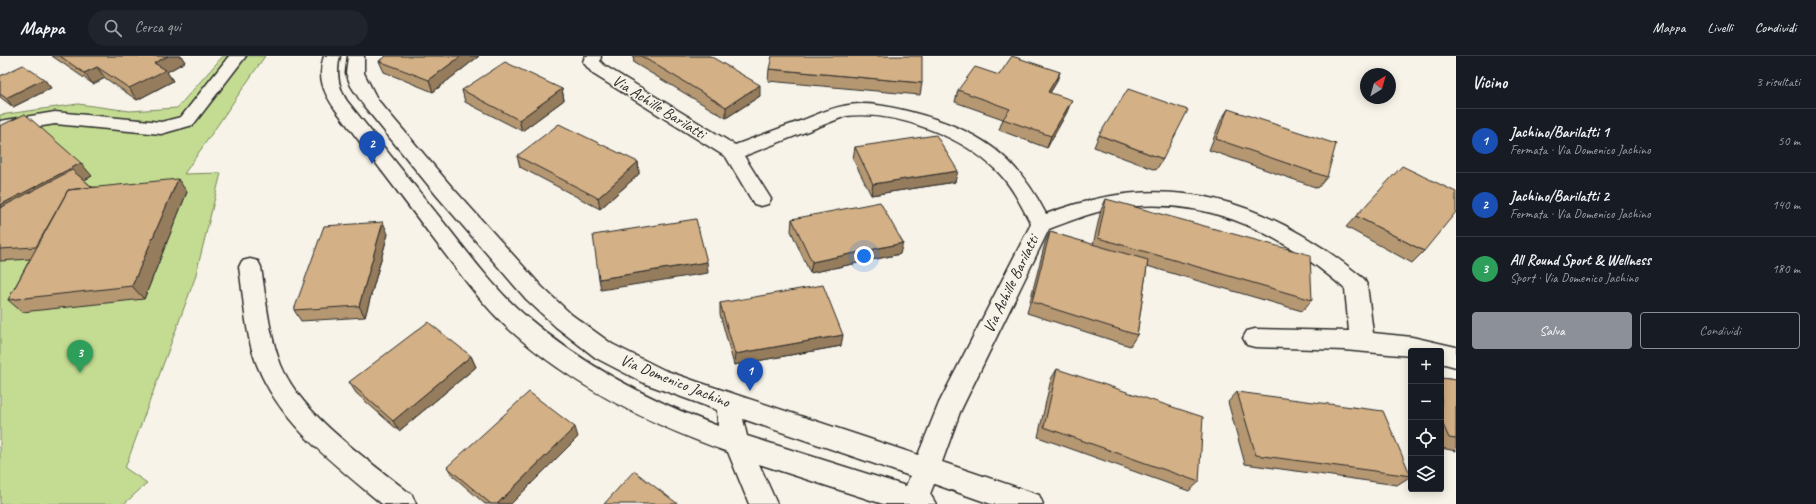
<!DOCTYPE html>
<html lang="it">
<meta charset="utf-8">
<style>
body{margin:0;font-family:Caveat,sans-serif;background:#20242c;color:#f1f3f6}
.controls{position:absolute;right:12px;bottom:12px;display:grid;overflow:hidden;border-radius:4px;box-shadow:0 2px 10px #0003}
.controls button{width:36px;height:36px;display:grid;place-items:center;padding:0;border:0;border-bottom:1px solid #363941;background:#171b24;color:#f1f3f6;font:20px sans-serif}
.compass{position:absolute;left:1360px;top:12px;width:36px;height:36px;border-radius:50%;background:#171b24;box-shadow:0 2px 10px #0003;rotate:37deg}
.you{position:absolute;left:864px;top:200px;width:14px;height:14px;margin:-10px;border:3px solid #fff;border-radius:50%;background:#1a73e8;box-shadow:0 0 0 6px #1a73e833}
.badge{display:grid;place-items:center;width:26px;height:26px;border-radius:50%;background:#8c9099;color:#fff;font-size:13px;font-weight:700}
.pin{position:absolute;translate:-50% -33px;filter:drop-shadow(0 1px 2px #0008)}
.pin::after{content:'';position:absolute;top:21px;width:14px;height:12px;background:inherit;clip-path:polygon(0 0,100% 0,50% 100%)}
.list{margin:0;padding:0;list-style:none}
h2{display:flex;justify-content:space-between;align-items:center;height:52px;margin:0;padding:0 16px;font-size:17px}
h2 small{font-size:13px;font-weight:400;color:#9ea1a6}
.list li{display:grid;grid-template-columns:26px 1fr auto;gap:12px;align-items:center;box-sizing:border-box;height:64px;padding:0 16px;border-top:1px solid #363941}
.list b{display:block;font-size:15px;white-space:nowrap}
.list p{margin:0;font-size:13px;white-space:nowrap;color:#9ea1a6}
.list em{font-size:13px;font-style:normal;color:#9ea1a6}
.actions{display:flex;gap:8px;padding:12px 16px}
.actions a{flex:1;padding:9px 0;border:1px solid #8c9099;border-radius:4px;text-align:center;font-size:14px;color:#8c9099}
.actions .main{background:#8c9099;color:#fff}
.icon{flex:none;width:22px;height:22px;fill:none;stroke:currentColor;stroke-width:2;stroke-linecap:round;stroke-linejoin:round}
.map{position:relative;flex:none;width:1456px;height:448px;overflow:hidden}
header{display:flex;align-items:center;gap:24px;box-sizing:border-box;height:56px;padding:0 20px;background:#171b24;border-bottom:1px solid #363941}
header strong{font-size:19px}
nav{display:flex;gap:22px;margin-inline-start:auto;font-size:14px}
.search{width:280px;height:36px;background:#20242c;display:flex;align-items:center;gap:10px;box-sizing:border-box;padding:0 14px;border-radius:22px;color:#9ea1a6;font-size:15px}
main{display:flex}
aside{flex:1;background:#171b24}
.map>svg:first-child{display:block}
.green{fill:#c4dc92;stroke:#78845e}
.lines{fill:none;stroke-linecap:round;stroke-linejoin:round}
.minor-casing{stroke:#2b2b2b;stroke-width:3}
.minor{fill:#f7f3e8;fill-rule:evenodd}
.wall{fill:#b59772;stroke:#2b2b2b}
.shaded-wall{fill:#947b5d;stroke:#2b2b2b}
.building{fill:#d3b085;stroke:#2b2b2b}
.labels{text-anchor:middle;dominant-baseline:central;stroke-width:3;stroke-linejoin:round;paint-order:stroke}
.street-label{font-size:16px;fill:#2b2b2b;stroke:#f7f3e8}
</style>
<header>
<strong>Mappa</strong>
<div class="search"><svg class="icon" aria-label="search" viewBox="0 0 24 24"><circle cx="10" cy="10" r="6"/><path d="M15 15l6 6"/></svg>Cerca qui</div>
<nav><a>Mappa</a><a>Livelli</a><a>Condividi</a></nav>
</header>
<main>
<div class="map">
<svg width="1456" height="448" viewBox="0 0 1456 448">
<rect width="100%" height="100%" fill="#f7f3e8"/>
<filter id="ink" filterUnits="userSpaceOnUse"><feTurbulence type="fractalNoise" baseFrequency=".025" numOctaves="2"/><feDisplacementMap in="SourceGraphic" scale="8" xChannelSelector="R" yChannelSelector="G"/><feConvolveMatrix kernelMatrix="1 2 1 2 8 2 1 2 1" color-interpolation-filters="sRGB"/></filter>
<g filter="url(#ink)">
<path class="green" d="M223,0H265L184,118L221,117L195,222L125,412L147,427L124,448H0V59L78,48L130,55L177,52Z"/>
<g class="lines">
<defs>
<path id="minor" d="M229,0H246L193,69L161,78L55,68L0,77V65L55,56L161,66L181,61Z
M324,0H340C336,16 338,31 347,45C381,88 415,130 449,173C473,203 497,236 527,261C583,309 649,344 718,370L717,354L646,328L596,302L556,271L526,243L437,140L364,50L351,30L346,17L348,0H364V17L377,43L451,130L542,231L572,259L612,288L664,314L698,326L918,399L939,347L1031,168C1021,149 1012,130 996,114C962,80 895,54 846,60L744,100L771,143L768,148L761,150L754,148L726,101L593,18L583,6L585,0H601L600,5L605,10L735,89C757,81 780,72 803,64C818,58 833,51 849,49C870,46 891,51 911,56C976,73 1015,97 1046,158C1168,111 1267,143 1364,223L1367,229L1373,277L1412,281L1456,291V311L1441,307V295H1411V300L1344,294L1255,291L1247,289L1243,282L1247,275L1255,273L1349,275L1345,233C1276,173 1200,136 1106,154C1086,158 1068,166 1049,173L960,356L942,406L1039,439L1043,448H991L934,428L930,438L936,448H883L759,408L777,448H749L728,396C649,368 574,331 511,275C482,249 459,216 435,185C402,141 368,97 335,53C323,36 317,21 324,0ZM743,363L910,420L906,430L763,385L747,380Z
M250,203L258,205L261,211C266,243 269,279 281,309C301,359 370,405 412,439L416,448H382C334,408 281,369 257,309C245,279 244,243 239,211L242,205Z"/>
</defs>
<use href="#minor" class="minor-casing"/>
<use href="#minor" class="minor"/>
</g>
<path class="wall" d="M52,0H181L185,6L167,16L173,25L137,44L105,22L93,28Z
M386,0H479L433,36L384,16L379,5Z
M633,0H710L760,40L726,62L634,7Z
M769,13L922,27L920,39L768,25Z
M1060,16L1056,27L1050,37L1067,56L1047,92L999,74L1003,63L955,46L958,34L999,19Z
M0,20L44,23L51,32L13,51L0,41Z
M562,33L564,44L522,75L465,46L462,34Z
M1228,53L1327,121L1318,132L1209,94L1221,64Z
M0,70L92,120L84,124L92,131L187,136L144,243L22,256L8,244L30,203L0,205Z
M1099,79L1163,103L1156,114L1094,91Z
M855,91L955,126L871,139L853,103Z
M517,100L638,106L639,118L600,153L520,111Z
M1106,143L1312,244L1302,255L1147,210L1137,279L1130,290L1027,257L1045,187L1050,176L1093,189L1101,154Z
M1356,160L1424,195L1412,207L1346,171Z
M792,163L900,198L810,217L791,175Z
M388,178L365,261L301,265L294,254Z
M720,247L841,290L734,309L720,258Z
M471,300L476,311L399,375L356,337L349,326Z
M1057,313L1199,426L1189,435L1038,381L1051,323Z
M1441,322L1456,324V395L1441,392Z
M1411,328V335L1409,330Z
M1237,336L1411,420L1397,429L1245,408L1228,346Z
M578,381L511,448H485L453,420L447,411Z"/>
<path class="shaded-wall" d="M168,0H181L185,6L167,16L173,25L137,44L129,32L154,7Z
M461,0H479L433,36L429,24Z
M97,11L105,22L93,28L84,17Z
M1060,16L1056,27L1043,48L1048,36Z
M44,23L51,32L13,51L6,42Z
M760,29V40L726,62V51Z
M562,33L564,44L522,75L519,64Z
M1072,44L1067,56L1047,92L1051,80Z
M638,106L639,118L600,153L598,142Z
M81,107L92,120L0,169V149Z
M958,115L955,126L871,139L873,128Z
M178,123L187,136L144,243L132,230Z
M383,166L388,178L365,261L359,250Z
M903,187L900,198L810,217L812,206Z
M707,206L708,217L601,234L599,223Z
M843,279L841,290L734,309L735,298Z
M471,300L476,311L399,375L393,365Z
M575,371L578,381L511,448H497Z"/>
<path class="building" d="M60,0H168L154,7L166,14L129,32L97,11L84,17Z
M386,0H461L429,24L379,5Z
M641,0H710L760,29L726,51Z
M772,0H922V27L769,13Z
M1012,0L1060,16L1048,36L1072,44L1051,80L1003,63L1010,53L958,34L975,11L999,19Z
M505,6L562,33L519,64L462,34Z
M23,9L44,23L6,42L0,38V20Z
M1128,33L1188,54L1163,103L1099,79Z
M1228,53L1336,88L1327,121L1216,83Z
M25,58L81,107L0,149V70Z
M559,68L638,106L598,142L517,100Z
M936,79L958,115L873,128L855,91Z
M1402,110L1456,136V156L1424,195L1356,160Z
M72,114L92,131L68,134L36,191L0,193V152Z
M178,123L132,230L8,244L68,134Z
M1106,143L1310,199L1312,244L1098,182Z
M880,146L903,187L812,206L792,163Z
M696,163L707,206L599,223L593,179Z
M383,166L359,250L294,254L324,170Z
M1050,176L1148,204L1137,279L1032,246Z
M823,229L843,279L735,298L720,247Z
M428,266L471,300L393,365L349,326Z
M1057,313L1203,361L1199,426L1044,371Z
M1441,322L1456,324V383L1449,382L1441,364Z
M529,336L575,371L497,448H491L447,411Z
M1237,336L1383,355L1411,420L1256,399Z
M634,415L678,448H604Z"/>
</g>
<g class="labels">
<g class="street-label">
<text transform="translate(659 51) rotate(32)">Via Achille Barilatti</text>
<text transform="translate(1011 228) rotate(-64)">Via Achille Barilatti</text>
<text transform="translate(675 325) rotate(22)">Via Domenico Jachino</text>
</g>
</g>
</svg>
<div class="controls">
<button>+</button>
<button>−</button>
<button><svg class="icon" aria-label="locate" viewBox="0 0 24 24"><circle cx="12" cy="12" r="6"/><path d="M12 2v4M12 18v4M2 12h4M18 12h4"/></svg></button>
<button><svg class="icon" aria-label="layers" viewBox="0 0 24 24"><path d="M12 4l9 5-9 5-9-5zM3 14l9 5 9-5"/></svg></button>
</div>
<svg class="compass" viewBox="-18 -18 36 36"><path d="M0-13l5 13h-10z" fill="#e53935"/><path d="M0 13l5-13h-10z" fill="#9ea1a6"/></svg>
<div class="you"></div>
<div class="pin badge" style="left:750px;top:335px;background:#1a4fb4">1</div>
<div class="pin badge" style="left:372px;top:108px;background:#1a4fb4">2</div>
<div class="pin badge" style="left:80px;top:317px;background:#2e9e5b">3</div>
</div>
<aside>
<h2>Vicino<small>3 risultati</small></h2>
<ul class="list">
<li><span class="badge" style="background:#1a4fb4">1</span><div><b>Jachino/Barilatti 1</b><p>Fermata · Via Domenico Jachino</p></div><em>50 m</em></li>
<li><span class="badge" style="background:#1a4fb4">2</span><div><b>Jachino/Barilatti 2</b><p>Fermata · Via Domenico Jachino</p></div><em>140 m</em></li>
<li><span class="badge" style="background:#2e9e5b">3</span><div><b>All Round Sport &amp; Wellness</b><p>Sport · Via Domenico Jachino</p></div><em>180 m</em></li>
</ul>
<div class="actions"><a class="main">Salva</a><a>Condividi</a></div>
</aside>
</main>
